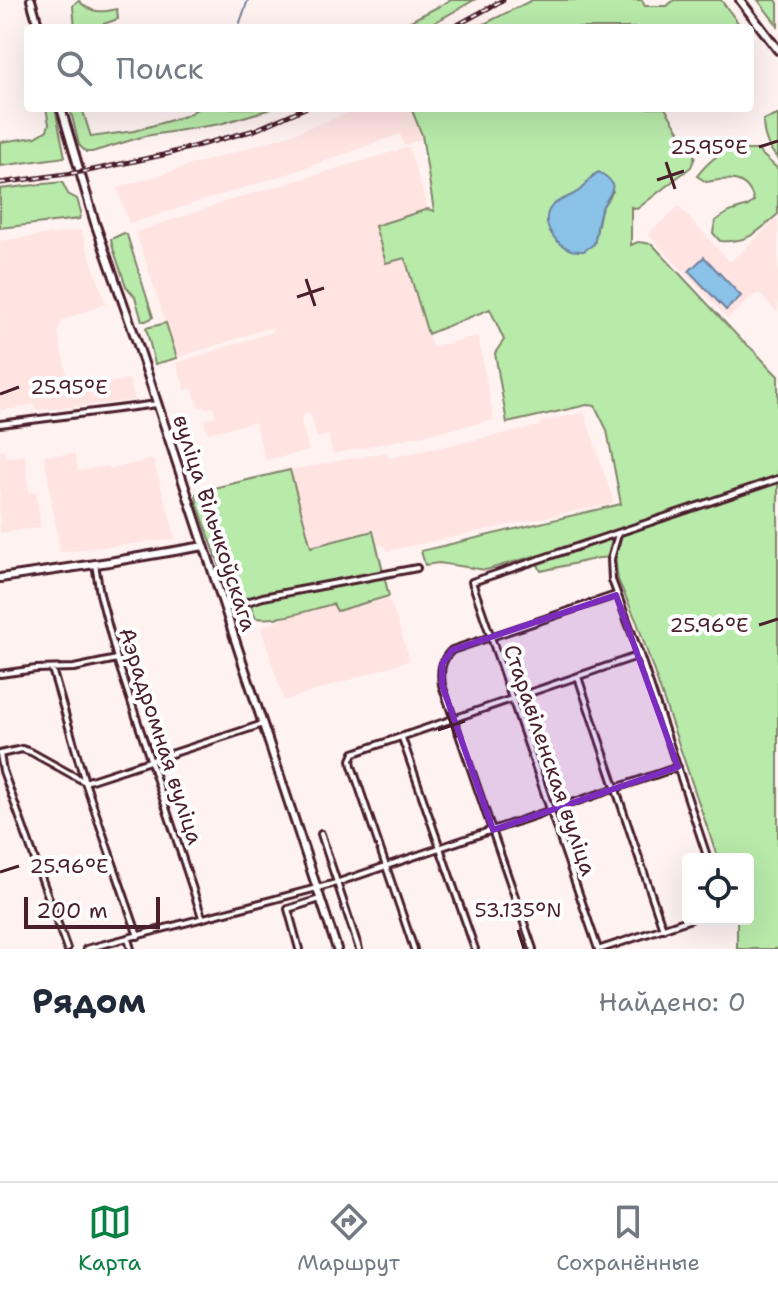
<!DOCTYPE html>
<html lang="ru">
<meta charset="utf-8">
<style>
body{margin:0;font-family:"Shantell Sans",sans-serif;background:#f2f2f3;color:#1f2937}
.controls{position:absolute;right:24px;bottom:24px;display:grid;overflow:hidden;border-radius:8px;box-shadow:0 8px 32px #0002}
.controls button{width:72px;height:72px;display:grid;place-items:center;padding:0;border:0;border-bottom:2px solid #e0e1e3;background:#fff;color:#1f2937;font:40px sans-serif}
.scale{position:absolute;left:24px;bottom:20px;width:136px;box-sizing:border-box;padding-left:8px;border:4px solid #4a1f2b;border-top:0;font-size:22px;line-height:28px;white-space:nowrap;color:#4a1f2b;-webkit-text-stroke:6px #fff;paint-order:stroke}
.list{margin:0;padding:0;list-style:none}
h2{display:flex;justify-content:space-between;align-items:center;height:104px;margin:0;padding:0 32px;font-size:34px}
h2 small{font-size:26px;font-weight:400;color:#747a83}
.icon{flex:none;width:44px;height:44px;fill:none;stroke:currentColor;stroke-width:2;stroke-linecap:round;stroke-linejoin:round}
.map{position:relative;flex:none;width:778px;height:949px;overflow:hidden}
.search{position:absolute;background:#fff;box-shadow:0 8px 32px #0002;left:24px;right:24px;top:24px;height:88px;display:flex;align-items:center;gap:20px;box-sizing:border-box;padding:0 28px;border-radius:8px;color:#747a83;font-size:30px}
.sheet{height:232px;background:#fff}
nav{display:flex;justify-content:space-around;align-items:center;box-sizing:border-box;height:112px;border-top:2px solid #e0e1e3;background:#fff;font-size:22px;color:#747a83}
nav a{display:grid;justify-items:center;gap:4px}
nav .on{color:#0b8043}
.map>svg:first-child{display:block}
.built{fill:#ffe4e2}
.green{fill:#b8eaaa;stroke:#81846a;stroke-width:2;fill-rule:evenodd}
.water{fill:#8ac2e8;stroke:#70819c;stroke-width:2}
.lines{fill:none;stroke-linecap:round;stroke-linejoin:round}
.stream{stroke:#70819c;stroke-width:2}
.street-casing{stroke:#4a1f2b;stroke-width:10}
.secondary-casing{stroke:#4a1f2b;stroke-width:12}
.primary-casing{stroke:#4a1f2b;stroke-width:12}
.street{stroke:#fff;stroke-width:4}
.secondary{stroke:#fff;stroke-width:6}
.primary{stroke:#fff;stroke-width:6}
.rail-casing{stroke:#4a1f2b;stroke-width:5}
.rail{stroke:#fff;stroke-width:2;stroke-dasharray:6;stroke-linecap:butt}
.marked{fill:#7b2cbf;fill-opacity:0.2;stroke:#7b2cbf;stroke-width:6;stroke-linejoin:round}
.ticks{fill:none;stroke:#4a1f2b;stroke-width:3}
.labels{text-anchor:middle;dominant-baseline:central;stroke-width:8;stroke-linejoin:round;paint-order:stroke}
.street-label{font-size:22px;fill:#4a1f2b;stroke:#fff}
.ticks-label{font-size:20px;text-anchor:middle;fill:#4a1f2b;stroke:#fff;stroke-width:8;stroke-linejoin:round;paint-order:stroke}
</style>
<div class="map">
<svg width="778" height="949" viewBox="0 0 778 949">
<rect width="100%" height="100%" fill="#fff3f2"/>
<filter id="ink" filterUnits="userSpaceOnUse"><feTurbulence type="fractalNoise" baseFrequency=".0125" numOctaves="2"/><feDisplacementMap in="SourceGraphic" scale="16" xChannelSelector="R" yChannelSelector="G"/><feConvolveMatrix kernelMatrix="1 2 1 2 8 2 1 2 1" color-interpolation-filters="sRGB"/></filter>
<g filter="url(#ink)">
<path class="built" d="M361,108H410L421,139L404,146L400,134L303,169L129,224L117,188L289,135Z
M409,147L428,209L375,226L386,263L405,257L432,347L478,336L494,420L333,454L328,435L317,438L310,413L300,417L309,451L265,460L255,422L208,433L203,420L216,416L213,407L206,409L205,406L199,408L192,388L185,390L176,363L272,332V327L177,358L136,232L228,201Z
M679,206L730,262L778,218V313L759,293L750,298L728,319L648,234Z
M81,230L106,304L63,320L58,332L69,387L72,390L129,379L135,400L37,411L34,404L25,407L1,410L0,420V241Z
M584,412L614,503L387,551L386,547H384L382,544L379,545L374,529L311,547L290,470L387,452L389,458L540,426V422Z
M0,449H3L6,457L25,455L29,492L36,491L41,527L0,533Z
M75,454L78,471L109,466L110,469L153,459L176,539L60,552L44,455Z
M387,599L391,602L410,660L284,701L261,629L266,624L280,621L282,617L296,612L334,604L337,611Z"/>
<path class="green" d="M451,0H474L425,28H397Z
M532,0H642L645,6H667L674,0H721L742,28H476Z
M758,0H776L778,3V26Z
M79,1C91,13 101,13 117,9L118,19L92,28H75L73,6L76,2Z
M46,108H55L65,157L0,166V142L36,137L47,130L49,124Z
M70,108H82L91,137L134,131L185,116L199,108H274L220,124L145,136L92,152H86L79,145Z
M411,108H665L695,157L691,167L637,209L631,207V245L638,242L652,244L742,341C755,349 766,365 778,376V949H737V919H748V859H718L637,622L618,580L615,557L599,558L541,571L534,556L486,570L439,563L425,565L421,551L621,504L607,430L595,406L587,405L507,423L495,353L504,340L490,309L428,334L405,258L386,263L375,226L428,209L434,211L422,135ZM593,175L613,191L601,209L594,244L547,222C552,197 565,204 580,191C585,187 589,180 593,175Z
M778,115V159C768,148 763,134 763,120Z
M736,148L747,150H757L778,169V214C757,232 749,243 720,241L713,233L715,221L729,212L748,206L754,201C747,175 728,178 706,182L697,176C708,162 719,152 736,148Z
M62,182L68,194L77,199L81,212L79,219L0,228V189Z
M124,233L127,235L153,317L146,321H142L135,297L126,286L112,245L111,239Z
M166,323L177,358L155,364L146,328Z
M290,470L311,547L373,531L389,596L337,611L333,604C308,610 281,621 256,618L248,598L235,602L232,600L197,503L196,494L201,491Z"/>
<path class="water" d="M599,172C624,186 608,193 601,210C597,220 597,233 594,244L584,251C580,251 575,251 571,250C557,245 541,226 549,210C555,199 572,198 581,189C588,183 590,176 599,172Z
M704,257L741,296L726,310L689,271Z"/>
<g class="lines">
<path class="stream" d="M238,28L248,0"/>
<defs>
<path id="street" d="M0,424L157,404
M618,534L611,559L612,580L640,655L708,859
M95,564L100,594L117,659L202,917
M225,609L263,597L417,568
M52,669L85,782L138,936
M0,674L36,669L74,668L117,659
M578,677L663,929
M402,738L475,949
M321,834L359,949
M128,939L131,949
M67,949L3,771L0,754L22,749L31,752L85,782L263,724
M86,949L336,883L678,767
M299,949L288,909L320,899
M414,949L352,766L351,760L354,753L640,655
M533,949L442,685C440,670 441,660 452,650L616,595
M598,949L472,582L778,479
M601,949L691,919"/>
<path id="secondary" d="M31,0L39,28
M61,108L95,223L138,345L337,949
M0,578L109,562L204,546"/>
<path id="primary" d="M740,0L778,50"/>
</defs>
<use href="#street" class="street-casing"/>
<use href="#secondary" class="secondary-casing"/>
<use href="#primary" class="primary-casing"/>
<use href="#street" class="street"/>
<use href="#secondary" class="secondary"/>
<use href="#primary" class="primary"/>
<defs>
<path id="rail" d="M452,28L503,0
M0,183L88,171L163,155L255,130L305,108"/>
</defs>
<use href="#rail" class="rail-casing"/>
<use href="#rail" class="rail"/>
</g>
</g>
<path class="marked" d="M616,595L678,767L493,830L442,685V664L452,650Z"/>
<path class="ticks" d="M759,147L778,141M666,162L675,189M657,180L684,171M306,279L315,306M297,297L324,288M0,394L19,387M759,625L778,619M447,712L456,738M438,730L465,721M0,872L19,866M518,930L524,949"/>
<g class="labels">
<g class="street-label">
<text transform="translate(215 523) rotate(72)">вуліца Вільчкоўскага</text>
<text transform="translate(161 736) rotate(72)">Аэрадромная вуліца</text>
<text transform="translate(550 760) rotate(71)">Старавіленская вуліца</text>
</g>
</g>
<g class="ticks-label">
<text x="709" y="154">25.95°E</text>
<text x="69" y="394">25.95°E</text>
<text x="709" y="632">25.96°E</text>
<text x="69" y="873">25.96°E</text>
<text x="518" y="917">53.135°N</text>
</g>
</svg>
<div class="controls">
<button><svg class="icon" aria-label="locate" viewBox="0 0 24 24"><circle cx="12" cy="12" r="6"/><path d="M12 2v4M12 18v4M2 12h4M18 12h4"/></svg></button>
</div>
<div class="scale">200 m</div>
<div class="search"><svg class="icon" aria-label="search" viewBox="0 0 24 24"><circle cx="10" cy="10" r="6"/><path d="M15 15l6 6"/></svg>Поиск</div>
</div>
<section class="sheet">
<h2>Рядом<small>Найдено: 0</small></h2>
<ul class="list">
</ul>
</section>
<nav>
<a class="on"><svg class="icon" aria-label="map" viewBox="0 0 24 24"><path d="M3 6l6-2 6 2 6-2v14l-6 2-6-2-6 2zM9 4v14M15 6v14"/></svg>Карта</a>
<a><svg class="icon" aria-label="directions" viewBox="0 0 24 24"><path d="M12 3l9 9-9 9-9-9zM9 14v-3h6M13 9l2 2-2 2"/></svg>Маршрут</a>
<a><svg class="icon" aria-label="saved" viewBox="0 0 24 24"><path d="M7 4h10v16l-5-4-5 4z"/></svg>Сохранённые</a>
</nav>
